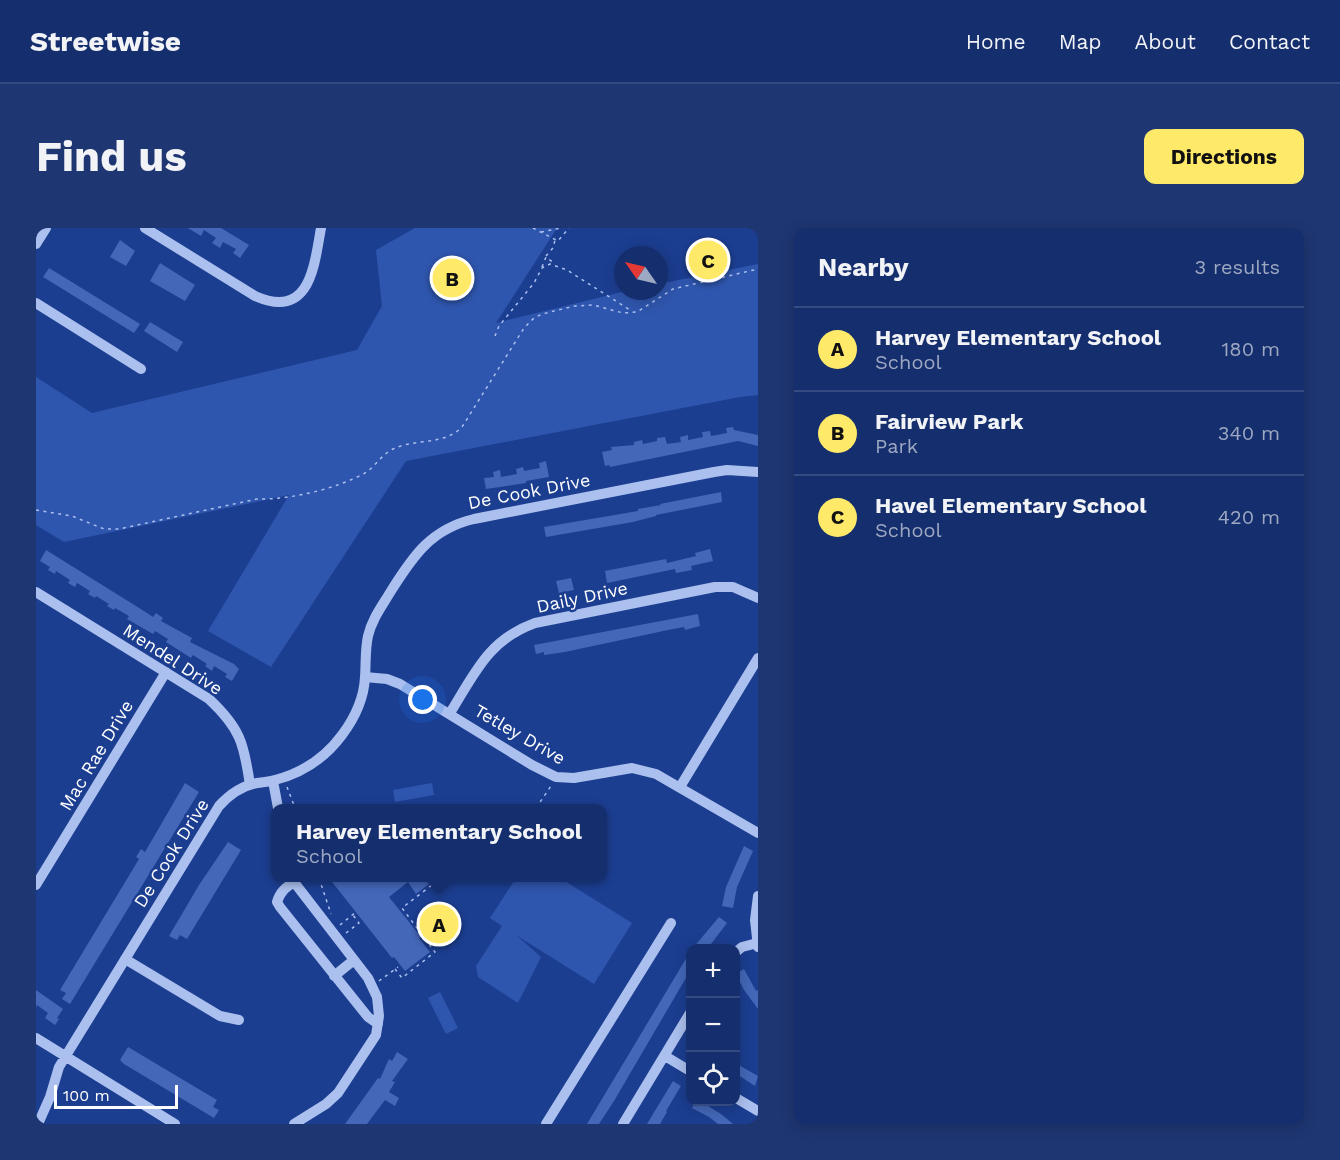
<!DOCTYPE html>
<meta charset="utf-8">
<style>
body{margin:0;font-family:"Work Sans",sans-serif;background:#1e3672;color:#f1f3f6}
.controls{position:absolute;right:18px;bottom:18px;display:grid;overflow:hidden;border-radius:12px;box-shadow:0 3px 15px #0003}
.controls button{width:54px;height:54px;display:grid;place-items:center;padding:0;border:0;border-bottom:2px solid #344a80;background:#152e6d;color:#f1f3f6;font:30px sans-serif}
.compass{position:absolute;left:578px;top:18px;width:54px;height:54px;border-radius:50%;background:#152e6d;box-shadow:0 3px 15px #0003;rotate:304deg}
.scale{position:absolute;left:18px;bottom:15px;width:124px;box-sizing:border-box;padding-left:6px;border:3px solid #fff;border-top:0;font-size:16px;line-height:21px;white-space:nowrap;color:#fff;-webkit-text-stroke:4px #1c3e91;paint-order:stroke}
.you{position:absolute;left:387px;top:472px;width:21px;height:21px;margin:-15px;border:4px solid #fff;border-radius:50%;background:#1a73e8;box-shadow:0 0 0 9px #1a73e833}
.badge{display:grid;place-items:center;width:39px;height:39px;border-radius:50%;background:#ffe969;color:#111;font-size:20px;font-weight:700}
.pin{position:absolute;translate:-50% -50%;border:3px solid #fff;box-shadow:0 2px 6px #0006}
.popup{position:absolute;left:235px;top:576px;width:336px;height:78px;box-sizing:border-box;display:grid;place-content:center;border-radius:12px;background:#152e6d;filter:drop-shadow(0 2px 4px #0005);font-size:20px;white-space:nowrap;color:#9da8c2}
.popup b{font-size:22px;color:#f1f3f6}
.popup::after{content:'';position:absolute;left:50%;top:100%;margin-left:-12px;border:12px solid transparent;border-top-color:#152e6d}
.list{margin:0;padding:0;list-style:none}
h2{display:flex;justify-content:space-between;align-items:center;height:78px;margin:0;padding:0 24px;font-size:26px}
h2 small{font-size:20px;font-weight:400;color:#9da8c2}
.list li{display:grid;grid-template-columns:39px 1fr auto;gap:18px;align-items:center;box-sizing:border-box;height:84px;padding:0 24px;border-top:2px solid #344a80}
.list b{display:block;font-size:22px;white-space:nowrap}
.list p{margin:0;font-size:20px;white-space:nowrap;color:#9da8c2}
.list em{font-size:20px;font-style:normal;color:#9da8c2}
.icon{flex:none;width:33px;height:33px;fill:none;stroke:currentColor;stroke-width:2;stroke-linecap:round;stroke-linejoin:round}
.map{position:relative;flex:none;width:722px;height:896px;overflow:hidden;border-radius:12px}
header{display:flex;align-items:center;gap:36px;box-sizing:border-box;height:84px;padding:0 30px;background:#152e6d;border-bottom:2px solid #344a80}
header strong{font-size:28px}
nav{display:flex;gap:33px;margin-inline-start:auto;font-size:21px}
.intro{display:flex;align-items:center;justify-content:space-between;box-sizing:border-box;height:144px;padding:0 36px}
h1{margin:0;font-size:42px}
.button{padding:15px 27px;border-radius:12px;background:#ffe969;color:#111;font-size:21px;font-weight:700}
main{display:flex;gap:36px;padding:0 36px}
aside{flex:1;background:#152e6d;border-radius:12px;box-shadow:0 3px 15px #0003}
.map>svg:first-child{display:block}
.green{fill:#2f56ae}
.building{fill:#4467b8}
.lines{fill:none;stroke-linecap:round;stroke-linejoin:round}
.path{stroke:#abc0ee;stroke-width:1.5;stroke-dasharray:3 4.5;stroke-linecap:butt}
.minor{stroke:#abc0ee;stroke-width:10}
.labels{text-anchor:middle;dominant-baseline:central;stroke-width:5;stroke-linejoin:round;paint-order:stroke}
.street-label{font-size:18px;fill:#fff;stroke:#1c3e91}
</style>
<header>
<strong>Streetwise</strong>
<nav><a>Home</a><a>Map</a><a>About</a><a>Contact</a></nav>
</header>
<div class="intro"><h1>Find us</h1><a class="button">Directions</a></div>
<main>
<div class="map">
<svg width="722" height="896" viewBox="0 0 722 896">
<rect width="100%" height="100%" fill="#1c3e91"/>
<path class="green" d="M379,0H521L460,95L590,63H623V56L722,36V167L704,169L370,233L235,439L172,403L253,267L28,314L0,297V149L56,185L321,122L346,78L340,22Z
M396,555L398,567L359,574L357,562Z
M480,650H524L596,695L558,756L480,707L505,729L482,775L442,749L440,738L466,698L454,690Z
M404,764L422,800L410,806L392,770Z"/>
<path class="building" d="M152,0H185L213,17L204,30L197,25L200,21L187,14L184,20L176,15L180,10L168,2L165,8Z
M84,12L99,23L90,38L74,29Z
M124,35L159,57L149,73L114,53Z
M13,40L104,96L98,105L7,49Z
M114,94L147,114L141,124L108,103Z
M697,199L698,202L722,207V218L702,213L574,239L573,237L569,238L566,224L576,222L575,219L598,217V214L606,212L607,216L621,213V210L629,209L631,216L645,214L644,209L652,207V212L667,209L666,204L674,203L675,208L691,205L690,200Z
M510,233L513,249L490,253V255L450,261L448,250L458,249L457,244L464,242L465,249L481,246L480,241L487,239L488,243L504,240L503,235Z
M685,264L686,274L620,287V288L597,294L510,309L508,299L602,283V281L625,277L624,276Z
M674,321L677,333L655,338L656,342L640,345L639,341L571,355L569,343L630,331L631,335L660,328L659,325Z
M10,322L108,383L117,389L120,385L127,390L125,393L156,410L154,414L198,436L203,441L196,453L189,449L191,446L178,438L176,443L169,438L171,436L157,427L155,430L130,414L132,411L119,403L117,406L91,391L93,388L79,380L78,382L71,378L73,376L60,368L59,370L52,366L54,363L41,355L39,359L32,355L34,352L20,343L19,346L12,342L14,339L4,333Z
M535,350L538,362L523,365L520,353Z
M662,386L664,398L649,402L648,399L632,402L529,424L508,427V424L500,426L498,417Z
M149,555L163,564L34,776L26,771L30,765L24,762L103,631L100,629L105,621L109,624Z
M192,614L205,622L151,711L144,707L141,712L133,708L163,657Z
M708,618L717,623L701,659L697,680L686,678L690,659Z
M293,650H401L380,666L372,654L353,669L385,709L383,710L394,724L369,743L358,729L356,730Z
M683,689L691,695L675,716L671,720H657Z
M654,724V743L578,873L563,896H551Z
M708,741L720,763L722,762V781L708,762L700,746Z
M0,762L27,781L21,790L23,791L19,797L9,790L12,785L1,777L0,780Z
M92,819L181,872L177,879L183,882L178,890L88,836L84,832Z
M361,824L372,831L356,853L359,854L353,864L363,870L359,878L349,872L331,896H309L342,850L344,851L353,831L356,833Z
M699,835L722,848L719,858L699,845Z
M637,853L645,858L630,883L631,884L624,896H611Z
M660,873H664L685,886L697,896H682L673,889L656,880Z"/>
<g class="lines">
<path class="path" d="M497,0L522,13L533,0
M505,4L525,0
M510,28L517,20L519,12
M506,39L510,29L518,35
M459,108L463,98L498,55L506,40L514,36L531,42L594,82
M0,282L36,288L68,301H83L221,271C253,272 300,261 329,245C339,239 346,226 357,221C380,210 407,218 426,199L488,100L498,90L506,86L539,78L557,77L587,85L601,84L637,61L722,41
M251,559L259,580
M500,580L515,558
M283,650L295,686
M304,697L320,684
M310,705L323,695L317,687
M359,741L366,750L399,724L366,680L405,650
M343,753L362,739"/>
<path class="minor" d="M109,0L219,68C274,92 278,39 285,0
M0,16L10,0
M0,75L105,141
M0,364L173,471C204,500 208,515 214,557
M329,449L351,451L364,456L496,537L520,549L538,550L596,540L620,546L722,605
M414,485C439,445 452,412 499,395L679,359H697L722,370
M237,553L242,580
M644,559L722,430
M257,650L258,654L332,750L341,769L343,788L340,807L302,865L290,876L258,896
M258,654C249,660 244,664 241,674L244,679L332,789L342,796
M0,657L130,444
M722,668L719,692L722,719
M700,724L706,719L721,715
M89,731L184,788L203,792
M298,748L318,732
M0,810L139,896
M629,828L654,843
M700,870L722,883
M2,896L14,869L23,839L183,578C194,566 205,558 221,555C227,554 233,554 239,552C266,545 289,530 306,507C318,491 328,470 329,449C330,435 329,422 332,408C336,391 346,378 355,363C377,328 395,301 438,291L678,244L691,242L722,244
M510,896L635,695
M587,896L654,785"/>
</g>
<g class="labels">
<g class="street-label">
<text transform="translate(493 263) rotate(-11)">De Cook Drive</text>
<text transform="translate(546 369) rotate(-12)">Daily Drive</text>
<text transform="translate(137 431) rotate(33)">Mendel Drive</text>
<text transform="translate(484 506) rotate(30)">Tetley Drive</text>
<text transform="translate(60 527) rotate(-59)">Mac Rae Drive</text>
<text transform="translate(135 625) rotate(-58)">De Cook Drive</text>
</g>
</g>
</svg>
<div class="controls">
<button>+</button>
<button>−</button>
<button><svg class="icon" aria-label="locate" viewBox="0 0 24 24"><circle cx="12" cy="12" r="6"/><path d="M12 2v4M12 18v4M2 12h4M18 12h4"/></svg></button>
</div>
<svg class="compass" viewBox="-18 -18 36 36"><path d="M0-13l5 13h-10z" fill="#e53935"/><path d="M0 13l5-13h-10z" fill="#9da8c2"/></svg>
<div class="scale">100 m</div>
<div class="you"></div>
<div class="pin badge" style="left:403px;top:696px">A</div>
<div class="popup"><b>Harvey Elementary School</b>School</div>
<div class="pin badge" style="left:416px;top:50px">B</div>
<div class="pin badge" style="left:672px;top:32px">C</div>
</div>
<aside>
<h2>Nearby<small>3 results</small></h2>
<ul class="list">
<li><span class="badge">A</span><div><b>Harvey Elementary School</b><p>School</p></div><em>180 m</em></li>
<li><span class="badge">B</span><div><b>Fairview Park</b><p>Park</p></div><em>340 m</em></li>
<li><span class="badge">C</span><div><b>Havel Elementary School</b><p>School</p></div><em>420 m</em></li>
</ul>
</aside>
</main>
